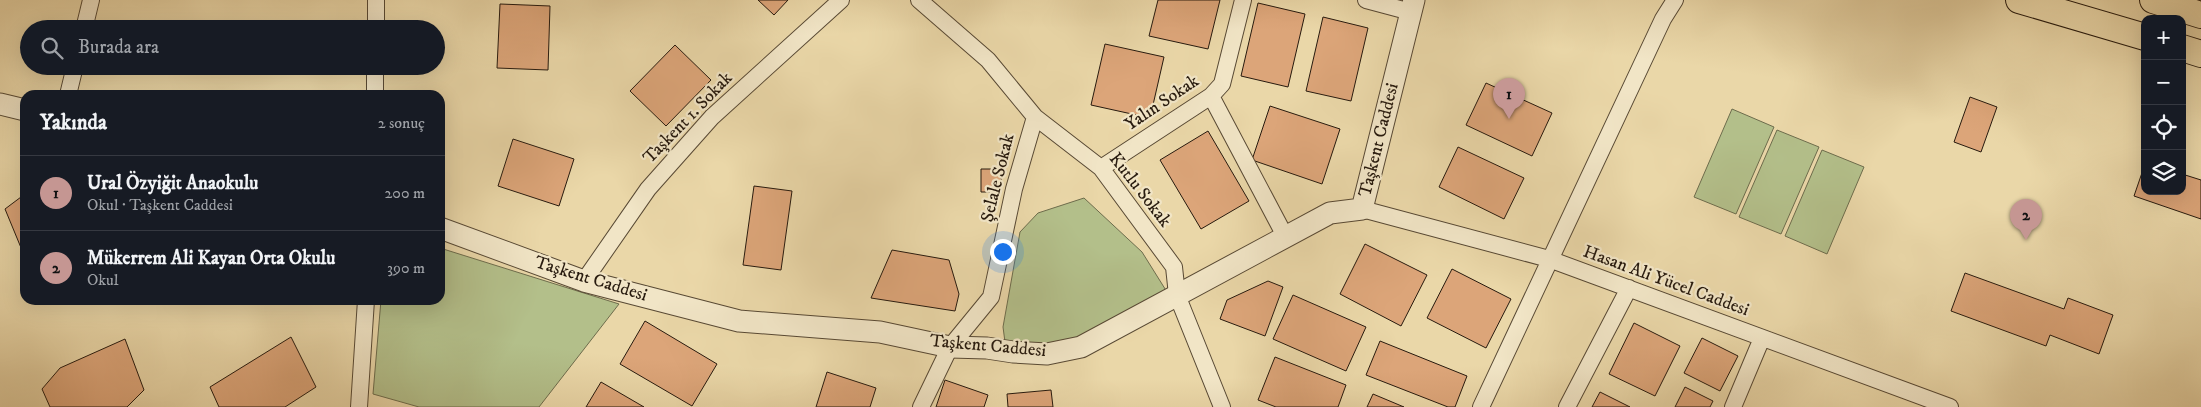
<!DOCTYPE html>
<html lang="tr">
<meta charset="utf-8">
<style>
body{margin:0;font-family:"IM FELL DW Pica",serif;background:#20242c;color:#f1f3f6}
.controls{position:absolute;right:15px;top:15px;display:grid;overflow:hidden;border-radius:10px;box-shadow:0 5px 20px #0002}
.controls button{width:45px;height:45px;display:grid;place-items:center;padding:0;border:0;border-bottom:1px solid #363941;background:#171b24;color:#f1f3f6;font:25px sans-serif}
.you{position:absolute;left:1002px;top:251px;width:18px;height:18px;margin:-12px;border:4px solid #fff;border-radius:50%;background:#1a73e8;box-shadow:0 0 0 8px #1a73e833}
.badge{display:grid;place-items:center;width:32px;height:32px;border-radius:50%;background:#c59692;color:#111;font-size:16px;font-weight:700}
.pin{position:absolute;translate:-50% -41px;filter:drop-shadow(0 1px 2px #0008)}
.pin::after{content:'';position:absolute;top:26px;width:18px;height:15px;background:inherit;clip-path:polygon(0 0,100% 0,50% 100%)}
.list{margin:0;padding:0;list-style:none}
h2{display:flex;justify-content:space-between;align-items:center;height:65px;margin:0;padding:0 20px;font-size:21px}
h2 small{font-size:16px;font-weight:400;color:#9ea1a6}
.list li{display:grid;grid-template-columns:32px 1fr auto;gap:15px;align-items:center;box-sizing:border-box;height:75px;padding:0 20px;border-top:1px solid #363941}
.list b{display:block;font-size:19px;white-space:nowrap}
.list p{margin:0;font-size:16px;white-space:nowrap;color:#9ea1a6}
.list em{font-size:16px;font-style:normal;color:#9ea1a6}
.icon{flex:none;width:28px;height:28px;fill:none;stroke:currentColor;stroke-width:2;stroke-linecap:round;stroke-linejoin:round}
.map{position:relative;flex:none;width:2201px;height:407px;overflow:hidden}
.search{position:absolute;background:#171b24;box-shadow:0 5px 20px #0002;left:20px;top:20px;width:425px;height:55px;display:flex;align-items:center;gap:12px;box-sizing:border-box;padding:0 18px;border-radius:28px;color:#9ea1a6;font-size:19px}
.panel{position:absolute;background:#171b24;box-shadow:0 5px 20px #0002;left:20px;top:90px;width:425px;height:215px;border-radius:15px}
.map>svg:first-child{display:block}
.green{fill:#b3bf8a;stroke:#6d6c4c}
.building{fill:#dca579;stroke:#271a0e}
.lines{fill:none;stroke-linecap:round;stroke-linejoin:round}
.minor-casing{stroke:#584934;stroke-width:18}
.tertiary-casing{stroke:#584934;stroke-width:23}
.primary-casing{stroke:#271a0e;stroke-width:28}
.minor{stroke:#f1e5c6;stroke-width:16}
.tertiary{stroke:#f1e5c6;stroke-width:21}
.primary{stroke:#ead7a8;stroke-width:26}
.labels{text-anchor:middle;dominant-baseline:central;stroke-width:4.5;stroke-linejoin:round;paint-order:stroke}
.street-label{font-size:18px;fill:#271a0e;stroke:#f1e5c6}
</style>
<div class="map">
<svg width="2201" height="407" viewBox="0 0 2201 407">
<rect width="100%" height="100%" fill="#ead7a8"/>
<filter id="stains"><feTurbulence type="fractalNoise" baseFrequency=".004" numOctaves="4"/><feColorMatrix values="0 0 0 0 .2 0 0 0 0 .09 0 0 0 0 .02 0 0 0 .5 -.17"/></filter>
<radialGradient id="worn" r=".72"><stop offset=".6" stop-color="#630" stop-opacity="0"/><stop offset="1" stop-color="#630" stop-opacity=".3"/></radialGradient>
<path class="green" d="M1732,109L1774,127L1736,214L1694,197Z
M1777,130L1819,147L1781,234L1739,217Z
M1822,150L1864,167L1827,254L1785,236Z
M1084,198L1142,252L1167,292L1079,342L1044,349L1005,342L1003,327L1020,232L1038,213Z
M440,248L619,304L539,407H419L373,394L381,300H440Z"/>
<path class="building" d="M758,0H788L774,15Z
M1158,0H1220L1208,49L1149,36Z
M1258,3L1305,14L1288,87L1241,76Z
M500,4L550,6L548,70L497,68Z
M1323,17L1368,28L1351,101L1306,91Z
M1105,44L1164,57L1150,118L1091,105Z
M675,45L711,80L666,126L630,91Z
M1486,83L1552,113L1532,156L1466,125Z
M1970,97L1997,107L1981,152L1954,142Z
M1270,106L1340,129L1322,184L1252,160Z
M1208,131L1249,201L1201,229L1160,160Z
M513,139L574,159L559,206L498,186Z
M1458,147L1524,178L1504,219L1439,187Z
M2145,164V191H2182V174L2201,180V219L2134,196Z
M981,169H1001V192H981Z
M754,186L792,191L781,270L743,265Z
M25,194V254L24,255L5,209Z
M1365,244L1427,275L1401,326L1340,294Z
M892,250L949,260L959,294L955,311L871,298Z
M1452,269L1511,299L1486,348L1427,318Z
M1965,273L2064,309L2068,298L2113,315L2099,354L2050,335L2046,346L1951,311Z
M1268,281L1283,287L1265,336L1220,319L1227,300Z
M1293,295L1366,327L1346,371L1273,339Z
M645,321L717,364L692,406L620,364Z
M1634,323L1680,346L1655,396L1609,374Z
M291,337L316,387L285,407H219L210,387Z
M1702,338L1738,356L1720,391L1684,373Z
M125,339L144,390L127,407H50L42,389L60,368Z
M1380,341L1467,376L1455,407H1448L1366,375Z
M1275,357L1346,385L1338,407H1276L1258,400Z
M827,372L876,388L870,407H816Z
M945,380L988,395L984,407H936Z
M601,382L644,407H586Z
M1685,387L1713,401L1710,407H1675Z
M1051,390L1053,407H1008L1007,394Z
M1600,392L1630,407H1592Z
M1373,394L1404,407H1367Z"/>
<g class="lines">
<defs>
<path id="minor" d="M919,0L988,60L1035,117L1101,168L1174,267L1177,295L1222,407
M1366,0L1411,12
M84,29L91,0
M376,29V0
M68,95L75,66
M375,95V66
M1211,96L1285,236
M1101,168L1211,96L1222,84L1243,0
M1362,209L1549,259L1950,407
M584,281L648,189L712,117L841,0
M359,407L366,300
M921,407L950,347L991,297L1014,189L1035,117
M1481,407L1663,19L1675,0
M1567,407L1629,288
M1733,407L1762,338"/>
<path id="tertiary" d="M0,104L25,110
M440,228L584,281L739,321L880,332L950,347L987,348L1013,352L1047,354L1081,347L1330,213L1362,209L1414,0"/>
<path id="primary" d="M2019,0L2145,37
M2153,0L2201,15
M2182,48L2201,54"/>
</defs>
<use href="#minor" class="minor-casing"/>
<use href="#tertiary" class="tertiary-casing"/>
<use href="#primary" class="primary-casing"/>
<use href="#minor" class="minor"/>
<use href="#tertiary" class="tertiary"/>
<use href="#primary" class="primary"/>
</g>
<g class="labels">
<g class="street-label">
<text transform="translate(1162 103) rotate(-34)">Yalın Sokak</text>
<text transform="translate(688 118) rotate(-46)">Taşkent 1. Sokak</text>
<text transform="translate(1379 140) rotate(-76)">Taşkent Caddesi</text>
<text transform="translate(998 178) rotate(-76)">Şelale Sokak</text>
<text transform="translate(1140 190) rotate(52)">Kutlu Sokak</text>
<text transform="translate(591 279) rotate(17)">Taşkent Caddesi</text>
<text transform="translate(1666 281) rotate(20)">Hasan Ali Yücel Caddesi</text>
<text transform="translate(988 346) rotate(5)">Taşkent Caddesi</text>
</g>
</g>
<rect width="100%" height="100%" filter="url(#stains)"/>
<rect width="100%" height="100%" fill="url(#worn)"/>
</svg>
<div class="controls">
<button>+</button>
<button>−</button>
<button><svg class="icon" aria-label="locate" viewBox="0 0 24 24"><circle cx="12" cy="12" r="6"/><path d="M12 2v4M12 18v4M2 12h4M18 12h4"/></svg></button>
<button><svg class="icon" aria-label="layers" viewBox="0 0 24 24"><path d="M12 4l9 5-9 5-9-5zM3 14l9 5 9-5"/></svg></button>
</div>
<div class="you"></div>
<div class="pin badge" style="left:1509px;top:119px">1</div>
<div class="pin badge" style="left:2026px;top:240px">2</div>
<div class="search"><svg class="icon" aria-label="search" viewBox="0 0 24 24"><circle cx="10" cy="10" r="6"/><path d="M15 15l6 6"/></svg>Burada ara</div>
<section class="panel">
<h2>Yakında<small>2 sonuç</small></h2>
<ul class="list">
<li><span class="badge">1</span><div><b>Ural Özyiğit Anaokulu</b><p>Okul · Taşkent Caddesi</p></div><em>200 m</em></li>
<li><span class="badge">2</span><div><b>Mükerrem Ali Kayan Orta Okulu</b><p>Okul</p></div><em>390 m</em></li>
</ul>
</section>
</div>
